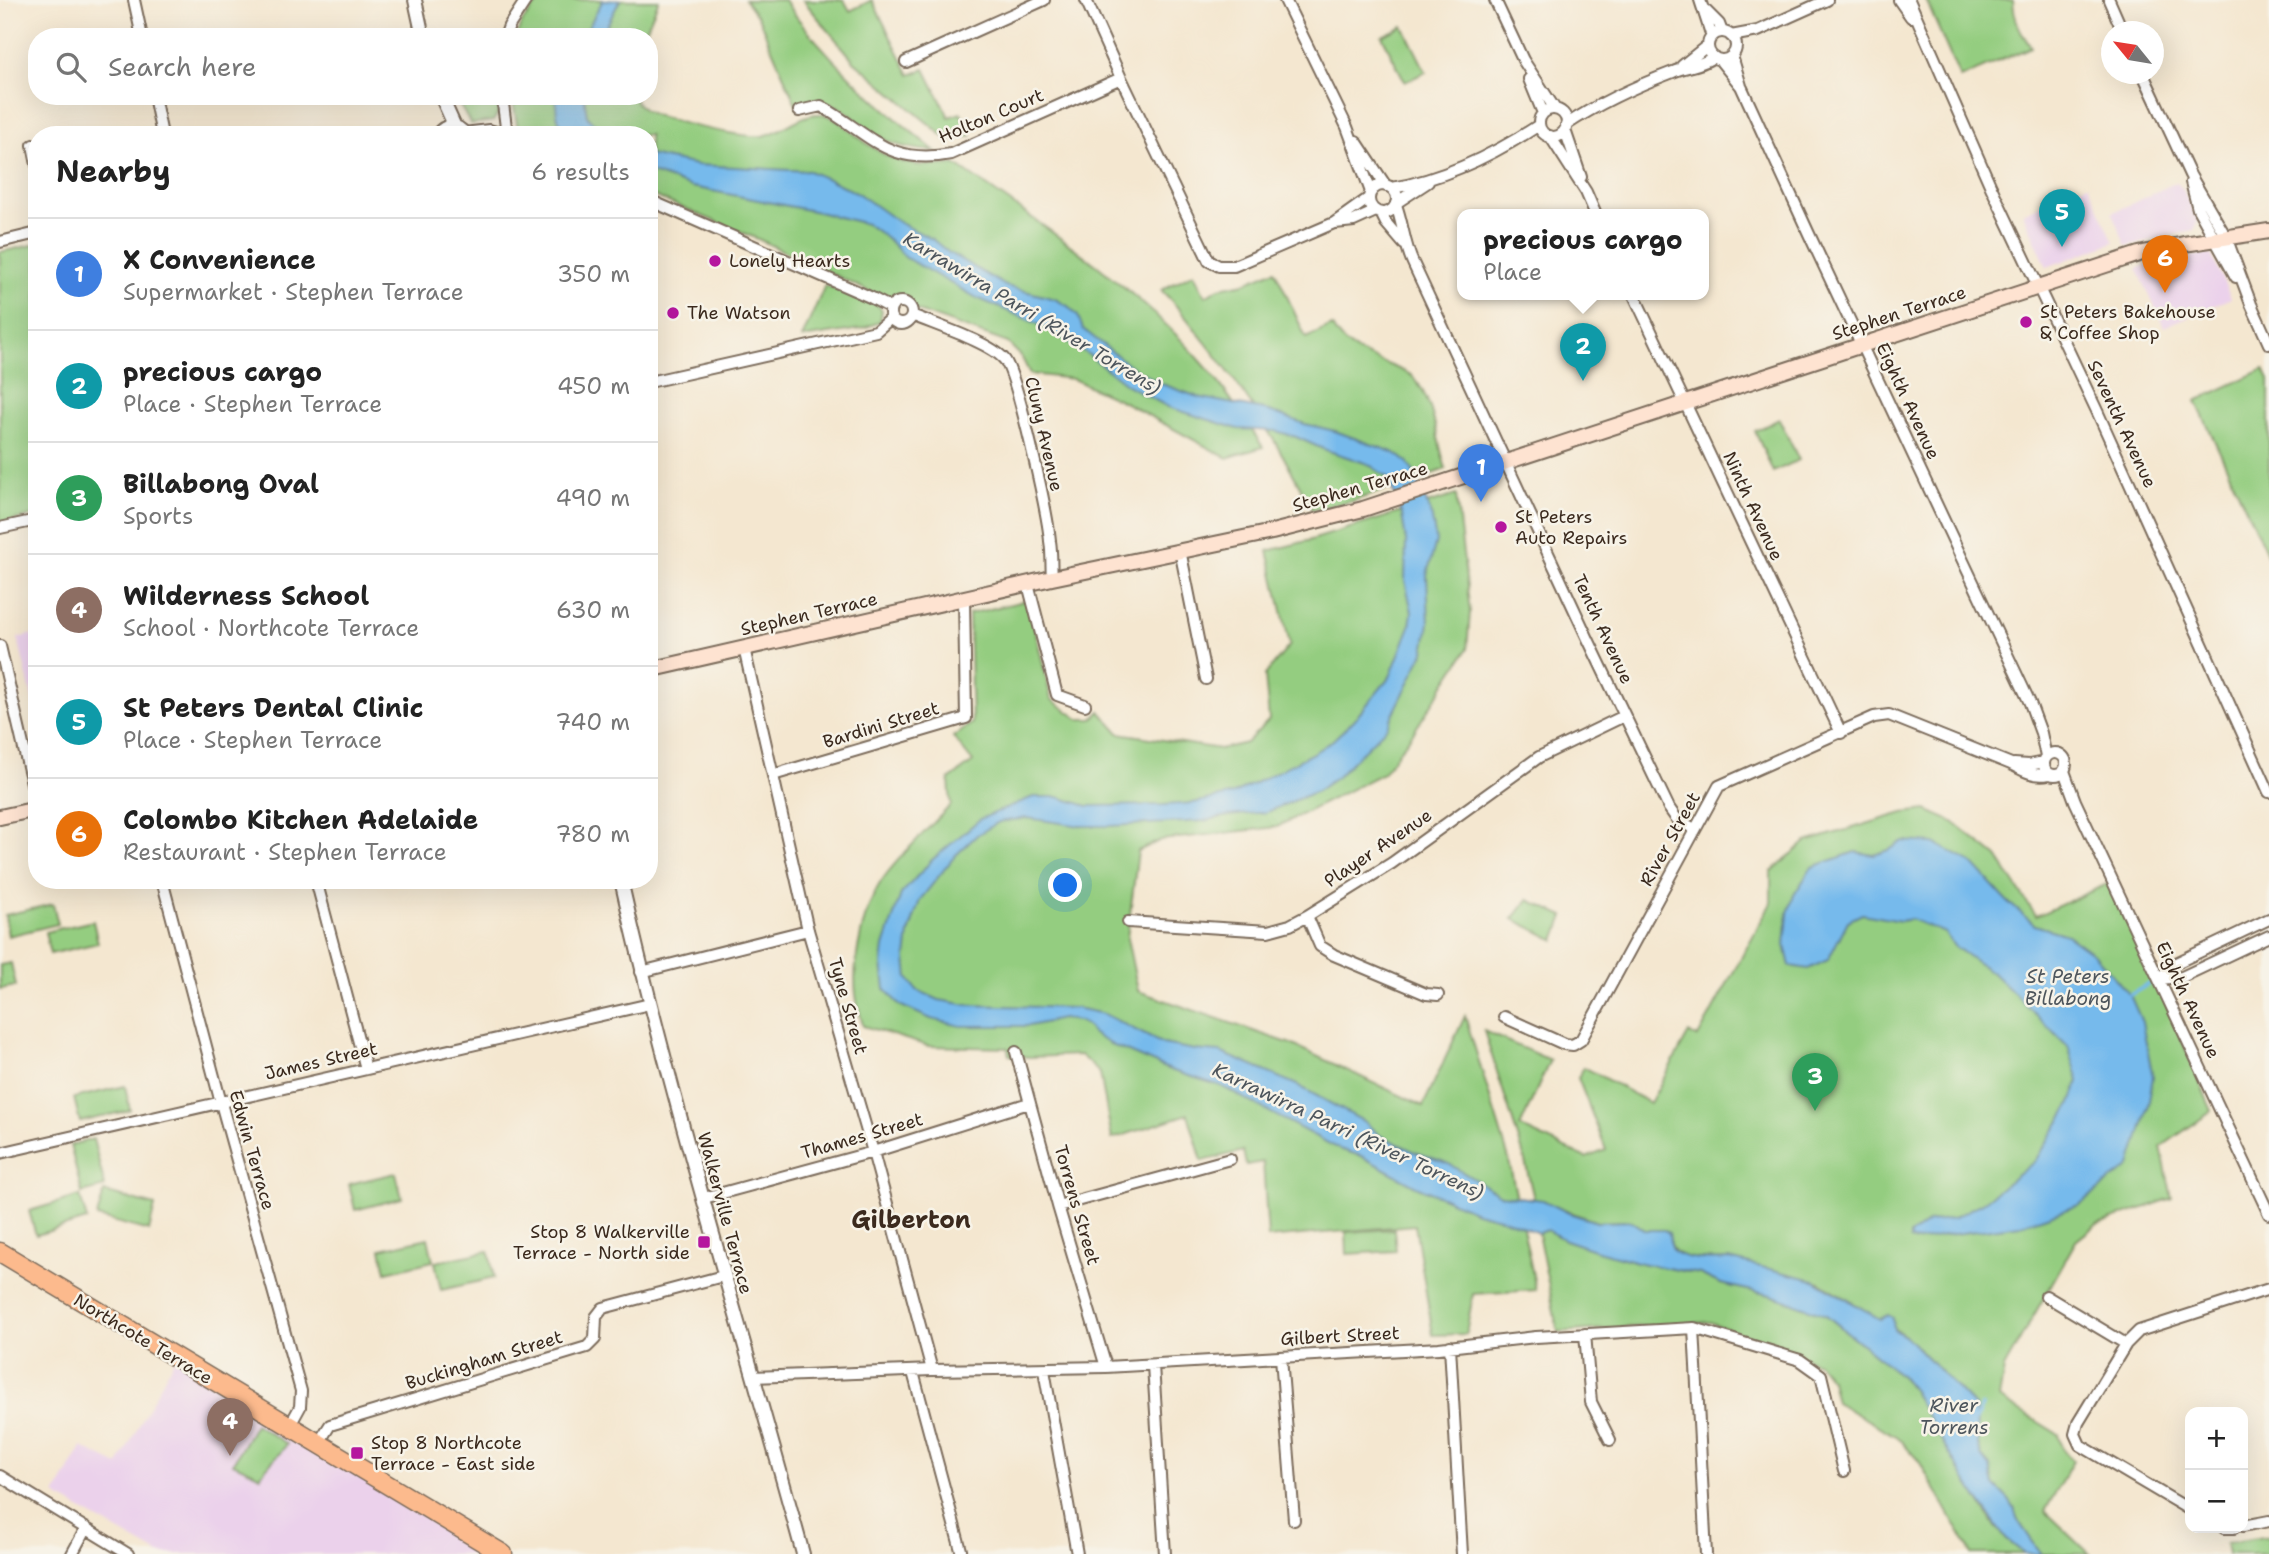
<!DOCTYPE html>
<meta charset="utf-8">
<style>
body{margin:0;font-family:"Shantell Sans",sans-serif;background:#f2f2f2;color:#222}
.controls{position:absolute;right:21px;bottom:21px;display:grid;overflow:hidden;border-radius:14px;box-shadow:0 7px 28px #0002}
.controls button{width:63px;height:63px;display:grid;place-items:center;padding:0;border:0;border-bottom:2px solid #e0e0e0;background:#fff;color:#222;font:35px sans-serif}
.compass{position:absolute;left:2101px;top:21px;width:63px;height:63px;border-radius:50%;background:#fff;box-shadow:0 7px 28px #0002;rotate:300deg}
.you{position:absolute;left:1066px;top:886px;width:24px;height:24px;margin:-18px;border:5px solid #fff;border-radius:50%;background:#1a73e8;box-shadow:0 0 0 10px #1a73e833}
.badge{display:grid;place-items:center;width:46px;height:46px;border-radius:50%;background:#db2777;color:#fff;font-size:23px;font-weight:700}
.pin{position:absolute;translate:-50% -58px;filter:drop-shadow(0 2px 4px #0008)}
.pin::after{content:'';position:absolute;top:37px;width:24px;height:21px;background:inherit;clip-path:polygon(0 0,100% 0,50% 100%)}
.popup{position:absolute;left:1457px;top:209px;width:252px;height:91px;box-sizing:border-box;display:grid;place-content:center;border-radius:14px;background:#fff;filter:drop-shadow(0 2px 5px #0005);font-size:23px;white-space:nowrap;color:#767676}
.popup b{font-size:26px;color:#222}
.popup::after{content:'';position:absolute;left:50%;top:100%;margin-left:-14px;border:14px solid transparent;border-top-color:#fff}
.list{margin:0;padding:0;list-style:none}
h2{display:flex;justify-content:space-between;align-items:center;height:91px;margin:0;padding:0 28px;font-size:30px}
h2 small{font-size:23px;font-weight:400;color:#767676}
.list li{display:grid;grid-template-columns:46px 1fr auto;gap:21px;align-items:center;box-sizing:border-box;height:112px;padding:0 28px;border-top:2px solid #e0e0e0}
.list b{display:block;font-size:26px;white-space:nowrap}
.list p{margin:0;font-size:23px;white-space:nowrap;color:#767676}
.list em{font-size:23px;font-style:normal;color:#767676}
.icon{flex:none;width:38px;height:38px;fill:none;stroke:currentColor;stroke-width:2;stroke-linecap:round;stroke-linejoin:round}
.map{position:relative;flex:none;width:2269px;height:1554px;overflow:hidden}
.search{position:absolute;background:#fff;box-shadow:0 7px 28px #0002;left:28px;top:28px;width:630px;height:77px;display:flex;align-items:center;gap:18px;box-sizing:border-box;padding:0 24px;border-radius:28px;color:#767676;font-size:26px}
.panel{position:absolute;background:#fff;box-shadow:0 7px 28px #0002;left:28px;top:126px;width:630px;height:763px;border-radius:28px}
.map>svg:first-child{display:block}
.built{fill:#ebd1eb}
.green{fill:#94cd80;stroke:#687c4f;stroke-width:2}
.water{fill:#76baec;stroke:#587285;stroke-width:2}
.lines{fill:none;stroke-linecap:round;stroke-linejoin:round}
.stream{stroke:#76baec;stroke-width:3.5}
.minor-casing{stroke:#7c6c5c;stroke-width:14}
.tertiary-casing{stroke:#7c6c5c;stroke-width:16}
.secondary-casing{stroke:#7c6c5c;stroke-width:18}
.trunk-casing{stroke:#7c6c5c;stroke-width:21}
.minor{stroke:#fff;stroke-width:10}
.tertiary{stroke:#fff;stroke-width:12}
.secondary{stroke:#fee3d1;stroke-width:14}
.trunk{stroke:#fcba8d;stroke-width:18}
.poi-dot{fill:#b5179e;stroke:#f7f3e8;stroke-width:2.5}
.labels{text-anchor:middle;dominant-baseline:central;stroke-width:5;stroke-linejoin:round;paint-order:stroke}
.street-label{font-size:18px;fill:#3b2a1e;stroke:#f7f3e8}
.poi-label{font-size:18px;fill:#3b2a1e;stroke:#f7f3e8;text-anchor:start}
.water-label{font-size:19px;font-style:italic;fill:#4d555c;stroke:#f7f3e8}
.district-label{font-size:24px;font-weight:bold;fill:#3b2a1e;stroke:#f7f3e8}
</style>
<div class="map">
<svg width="2269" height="1554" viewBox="0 0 2269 1554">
<rect width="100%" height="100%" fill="#f7f3e8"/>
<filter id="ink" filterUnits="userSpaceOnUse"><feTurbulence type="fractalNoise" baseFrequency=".0143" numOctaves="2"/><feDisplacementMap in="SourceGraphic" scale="14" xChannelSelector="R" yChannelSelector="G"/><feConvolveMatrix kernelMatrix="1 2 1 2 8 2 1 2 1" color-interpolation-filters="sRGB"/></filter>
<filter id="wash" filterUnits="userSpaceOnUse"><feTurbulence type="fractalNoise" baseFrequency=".00686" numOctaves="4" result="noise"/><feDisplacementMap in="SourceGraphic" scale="28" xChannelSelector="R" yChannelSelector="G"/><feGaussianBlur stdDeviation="1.57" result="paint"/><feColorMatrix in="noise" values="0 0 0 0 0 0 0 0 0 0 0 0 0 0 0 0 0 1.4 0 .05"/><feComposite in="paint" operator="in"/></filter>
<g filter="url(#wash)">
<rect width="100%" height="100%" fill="#f4e7d0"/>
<path class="built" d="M2177,182L2199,218L2194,230L2126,246L2112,213Z
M2088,184L2114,242L2047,267L2023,213Z
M2211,254L2231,298L2164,327L2137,268L2175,258Z
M37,633V719L18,638Z
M175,1358L503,1554H159L55,1495L82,1447L118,1465Z"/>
<path class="green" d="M540,0H659L643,37H516L522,22Z
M745,0H784C826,59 879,106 935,151C916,150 895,147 878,136C847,117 838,90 799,111L759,19Z
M803,0H844L850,11L872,0L910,75L925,69L949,117L961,113L971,136L948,140L854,61Z
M1926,0H2013C2014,20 2020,31 2031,47L1960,78Z
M1403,26L1426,72L1405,82L1382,36Z
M454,96H496L499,112L493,121L471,124Z
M512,96H632C635,100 639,106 643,109C657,120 743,138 762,136C783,133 804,109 826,115C837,118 848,129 857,136C891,163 912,169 955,164C1043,226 1136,285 1207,368C1228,393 1245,420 1263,447L1227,458L1122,401L1073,379L1030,374L1021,356L1008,343L915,310L904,299L889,301L758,239L649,194V135H519Z
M37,244V515L0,523V252Z
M1275,270L1306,338L1332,326C1343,350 1372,357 1394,367C1400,370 1409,372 1413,377C1435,402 1436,438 1446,469L1353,501L1312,510C1281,448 1250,398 1206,343C1191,324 1178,306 1161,290L1194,273L1205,296L1219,288L1245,283Z
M825,285L877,304L882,310L880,322L861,329L802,338Z
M2264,369L2269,380V558L2196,401Z
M1779,419L1799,460L1773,472L1755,431Z
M1456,495L1470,612L1467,650L1415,730L1383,773L1277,827L1161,840L1138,851L1127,938L1138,991L1291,1044L1423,1106L1465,1016L1508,1156L1536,1290L1473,1294L1466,1334L1433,1335L1415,1225L1268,1238L1263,1162L1246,1165L1243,1151L1202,1161L1188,1114L1112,1139L1100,1073L1080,1055L1029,1057L1009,1055L1008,1048L928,1046L863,1026C861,1016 857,1005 856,995C852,960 864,904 885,876C904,851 929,828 951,805L949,780L973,762L953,737L972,723L969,614L1028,600L1051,699L1079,719H1093L1100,711L1119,733L1220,749L1246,743L1269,720L1265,675L1290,645L1268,551L1311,540Z
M1926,810L1953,822L1997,857L2036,916L2114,881L2212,1111L2161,1147L2172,1198L2096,1225L2076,1241L2004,1368L1999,1398L2059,1435L2062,1448L2073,1461L2045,1511L2090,1554H2041L2017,1519L2014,1508L2004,1495L1994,1485L1990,1467L1981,1455L1978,1444L1975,1407L1907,1337L1820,1282L1729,1259C1716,1260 1681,1261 1674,1250C1669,1243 1671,1237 1664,1230H1644L1631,1221L1597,1222L1534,1199L1523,1153L1484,1031L1550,1060L1520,1127L1586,1158L1606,1150L1578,1078L1584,1067L1650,1103L1689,1033L1698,1037L1771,903V872L1806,842L1903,813Z
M1528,900L1564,916L1555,940L1513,919Z
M53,904L58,924L8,936L5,915Z
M93,921L98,943L50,954L45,932Z
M11,963L16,986L0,989V965Z
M125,1086L130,1110L80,1122L74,1098Z
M93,1139L105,1187L82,1193L70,1145Z
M396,1173L402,1198L355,1210L349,1184Z
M104,1192L155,1206L149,1231L97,1217Z
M80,1196L87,1220L36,1235L29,1211Z
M1394,1229L1396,1251L1347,1254L1346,1232Z
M1547,1230L1565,1240L1645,1264L1700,1274L1721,1284L1771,1295L1826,1315L1901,1376L1913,1391L1989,1517L2006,1539L2025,1554H1972L1919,1461L1897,1437L1836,1402L1831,1380L1818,1363L1710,1322L1558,1332L1538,1233Z
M428,1238L433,1261L386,1272L381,1249Z
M489,1251L494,1278L441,1290L435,1262Z
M255,1424L287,1444C280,1455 264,1467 261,1476L233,1463Z
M2269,1536V1554H2228L2226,1543Z"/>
<path class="water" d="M603,0H620L601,37H583Z
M557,96H584L587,116L604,135H569C557,124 555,113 557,96Z
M649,155L697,165L809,171L835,182L859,194L900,223L932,239L948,252L1006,286L1055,299L1068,306L1078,316L1083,329L1133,368L1162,384L1198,397L1269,411L1305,424L1335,431L1395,453L1407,462L1413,471L1431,513L1436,541L1427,575L1429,623L1424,652L1387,727L1337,777L1317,791L1267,812L1228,816L1204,821L1110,826H1081L1027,818L999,822L977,835L955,856L920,900L909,933L906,958L908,978L917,990L939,1000L968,1005L1076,1008L1104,1014L1163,1044L1195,1050L1220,1052L1297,1085L1365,1122L1379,1135L1415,1152L1447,1163L1501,1195L1543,1200L1569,1213L1597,1222L1631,1221L1644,1230H1664L1669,1233C1670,1238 1670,1245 1673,1250C1681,1261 1716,1260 1729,1259L1814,1280L1880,1319L1888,1315L1893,1318L1894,1330L1907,1337L1975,1407L1978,1444L1981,1455L1990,1467L1994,1485L2009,1500L2014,1508L2017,1519L2041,1554H2025L2006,1539L1962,1475L1913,1391L1901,1376L1826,1315L1771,1295L1721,1284L1700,1274L1645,1264L1594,1250L1565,1240L1547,1230L1538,1233L1507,1220L1476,1212L1416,1186L1361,1156L1339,1149L1221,1086L1173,1071L1114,1046L1093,1034L1086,1025L1078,1021L1062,1019L1029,1026H961L931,1019L899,1005L885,989L882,964L884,946L901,894L932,860L980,819L1033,797H1058L1088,806L1164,805L1193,803L1234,794L1315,752L1333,740L1354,720L1390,677L1410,626L1412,612L1405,580L1406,541L1402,515L1388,478L1368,464L1323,449L1296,437L1276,431L1238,429L1168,407L1127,385L1089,355L1043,326L977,298L906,258L889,240L867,224L818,212L692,187L649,172Z
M1903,841L1934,843L1972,863L2007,901L2035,925L2067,935L2095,955L2130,995L2142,1022L2153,1077L2148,1107L2130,1166L2079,1205L2020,1225L1947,1235L1915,1242L1910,1240V1235L1928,1222L1953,1218L1982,1203L2035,1161L2070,1105L2079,1081L2068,1046L1995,975L1954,946L1945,933L1911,919L1901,921L1862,914L1848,921L1828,960L1808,969L1790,966L1785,945L1788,913L1794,895L1812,867L1855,852L1874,855L1889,850Z"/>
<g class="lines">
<path class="stream" d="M2130,995L2149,984
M1975,1420L1982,1406"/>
</g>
</g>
<g filter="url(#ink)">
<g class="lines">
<defs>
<path id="minor" d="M134,0L142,37
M1086,0L1121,78L1209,261L1219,266H1234L1334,223L1369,198
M1285,0L1347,127L1371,192
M1495,0L1523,60L1555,109
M1700,0L1712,37
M1899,0L1911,17
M1909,0L1991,187L2097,411L2269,792
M2109,0L2123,32
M1705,10L1719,24L1722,32
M1708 46a14 14 0 1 1 28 0a14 14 0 1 1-28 0Z
M1731,36L1758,31L1827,0
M505,37L509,26L526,0
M1732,56L1741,86L1809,234L2030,703L2041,733L2046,757
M1720,60L1741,86
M906,62L1044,0
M1682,66L1708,45
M2143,74L2190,175L2226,237L2251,304L2269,344
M1529,79L1543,113
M154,96L162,135
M502,96L507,135
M1539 123a14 14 0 1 1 28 0a14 14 0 1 1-28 0Z
M799,111L821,106C870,134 888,166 951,154L1121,78
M1566,125C1599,103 1636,86 1673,72C1686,66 1702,66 1713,57
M1565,130L1581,177
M464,133L489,130L506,135
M1550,136L1586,192L1596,215
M1356,141L1386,186
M33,145L37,165
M2191,182L2198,209L2236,277
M1369 199a14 14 0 1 1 28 0a14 14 0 1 1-28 0Z
M1392,188C1444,179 1495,154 1539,125
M649,200L870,297L891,308
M1396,203L1428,182
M1396,205C1403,224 1404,244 1413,263L1588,639L1669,808L1676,818L1694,829
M1381,213L1386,223L1404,244
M1335,223L1354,221L1376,211
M0,242L37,233
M1634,295L1841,733
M890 313a11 11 0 1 1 22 0a11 11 0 1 1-22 0Z
M912,315C935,325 989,342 1004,359C1017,373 1048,516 1050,541C1052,553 1051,566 1052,578
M649,382L876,331L891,318
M0,528L37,520
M1180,550L1206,679
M1028,584L1057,695L1085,705
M0,646L37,805
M744,648L808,930L873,1152L932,1370
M2044 764a11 11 0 1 1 22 0a11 11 0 1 1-22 0Z
M2014,764L2029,765L2044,762
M2064,771L2075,801L2269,1214
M773,775L966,718L964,599
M162,880L221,1103L301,1391L300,1407L289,1427
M316,880L366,1069
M1307,916L1320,946L1334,955L1426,994L1438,995
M1128,922L1268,931L1290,925L1307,916L1392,863L1539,757L1624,716
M641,972L808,930
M2159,979L2176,963L2269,919
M2159,979L2182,977L2269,936
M1504,1017L1564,1044L1573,1045L1581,1040L1719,786L1874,717L1889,715L2011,764C2024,771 2034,777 2049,774
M1016,1052L1058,1206L1106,1367
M0,1153L650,1004
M704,1198L873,1152L1029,1103
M1058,1206L1230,1159
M2046,1296L2126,1344
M1694,1328L1706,1554
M1585,1334L1591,1402L1610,1440
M1450,1346L1462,1554
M1281,1357L1294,1520
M1153,1365L1165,1554
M1044,1370L1077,1554
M913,1372L962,1554
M753,1377L932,1370L1106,1367L1439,1348L1536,1337L1694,1328L1800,1360L1821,1375L1844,1471
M318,1444L330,1425L587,1347L595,1339L596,1317L603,1308L723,1276
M0,1476L128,1554
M2190,1510L2080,1445L2075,1434L2078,1423L2126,1344L2139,1331L2269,1289
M2243,1526L2269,1521
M2224,1528H2234
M72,1554L86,1528"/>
<path id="tertiary" d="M415,0L423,37
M441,96L455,127
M437,135C445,124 457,123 465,135
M621,880C672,1107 742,1329 803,1554"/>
<path id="secondary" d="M649,670L1052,578L1272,532L1363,509L2139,254L2184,244L2269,231
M0,817L37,809"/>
<path id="trunk" d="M0,1252L503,1554"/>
</defs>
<use href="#minor" class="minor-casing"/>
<use href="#tertiary" class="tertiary-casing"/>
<use href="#secondary" class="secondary-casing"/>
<use href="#trunk" class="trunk-casing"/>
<use href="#minor" class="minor"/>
<use href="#tertiary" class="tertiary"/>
<use href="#secondary" class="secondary"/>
<use href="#trunk" class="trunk"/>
</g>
</g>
<g class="poi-dot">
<circle cx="715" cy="261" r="7"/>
<circle cx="673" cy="313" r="7"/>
<circle cx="2026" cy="322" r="7"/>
<circle cx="1501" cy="527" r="7"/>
<rect x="697" y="1235" width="14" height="14" rx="3.5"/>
<rect x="350" y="1446" width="14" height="14" rx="3.5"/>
</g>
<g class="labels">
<g class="street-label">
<text transform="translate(991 116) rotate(-23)">Holton Court</text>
<text transform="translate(1899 313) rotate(-18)">Stephen Terrace</text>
<text transform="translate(1908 401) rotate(65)">Eighth Avenue</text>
<text transform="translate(2122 424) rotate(65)">Seventh Avenue</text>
<text transform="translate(1044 434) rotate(77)">Cluny Avenue</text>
<text transform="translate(1360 487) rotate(-16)">Stephen Terrace</text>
<text transform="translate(1753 506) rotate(65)">Ninth Avenue</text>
<text transform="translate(809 614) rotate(-13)">Stephen Terrace</text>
<text transform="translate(1603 629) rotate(65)">Tenth Avenue</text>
<text transform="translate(881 725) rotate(-17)">Bardini Street</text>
<text transform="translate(1670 839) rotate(-61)">River Street</text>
<text transform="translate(1378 848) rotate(-34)">Player Avenue</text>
<text transform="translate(2188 1000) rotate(65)">Eighth Avenue</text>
<text transform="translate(848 1006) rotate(74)">Tyne Street</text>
<text transform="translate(321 1061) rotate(-13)">James Street</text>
<text transform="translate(862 1136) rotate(-16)">Thames Street</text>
<text transform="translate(252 1150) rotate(74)">Edwin Terrace</text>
<text transform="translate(1077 1205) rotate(74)">Torrens Street</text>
<text transform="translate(725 1213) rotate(75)">Walkerville Terrace</text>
<text transform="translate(1340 1336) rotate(-3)">Gilbert Street</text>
<text transform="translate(143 1339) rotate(31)">Northcote Terrace</text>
<text transform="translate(484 1360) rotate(-17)">Buckingham Street</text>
</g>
<g class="poi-label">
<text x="729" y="261">Lonely Hearts</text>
<text x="2040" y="312">St Peters Bakehouse<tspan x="2040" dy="21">&amp; Coffee Shop</tspan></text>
<text x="687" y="313">The Watson</text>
<text x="1515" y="517">St Peters<tspan x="1515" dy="21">Auto Repairs</tspan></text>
<text x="690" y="1232" text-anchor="end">Stop 8 Walkerville<tspan x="690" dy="21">Terrace - North side</tspan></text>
<text x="371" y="1443">Stop 8 Northcote<tspan x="371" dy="21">Terrace - East side</tspan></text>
</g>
<g class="water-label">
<text transform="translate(1032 313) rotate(31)">Karrawirra Parri (River Torrens)</text>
<text x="2068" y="976">St Peters<tspan x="2068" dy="22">Billabong</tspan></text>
<text transform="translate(1348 1131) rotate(25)">Karrawirra Parri (River Torrens)</text>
<text x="1954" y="1405">River<tspan x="1954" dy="22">Torrens</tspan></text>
</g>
<g class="district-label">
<text x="911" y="1220">Gilberton</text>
</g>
</g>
</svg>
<div class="controls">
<button>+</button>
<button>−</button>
</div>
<svg class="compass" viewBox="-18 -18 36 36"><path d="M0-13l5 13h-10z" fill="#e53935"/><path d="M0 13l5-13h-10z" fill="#767676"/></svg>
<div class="you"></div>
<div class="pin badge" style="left:1481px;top:502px;background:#3f7fe0">1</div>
<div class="pin badge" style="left:1583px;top:381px;background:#0f9aa8">2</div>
<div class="popup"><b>precious cargo</b>Place</div>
<div class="pin badge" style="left:1815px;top:1111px;background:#2e9e5b">3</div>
<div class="pin badge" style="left:230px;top:1456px;background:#8d6e63">4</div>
<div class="pin badge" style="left:2062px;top:247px;background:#0f9aa8">5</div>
<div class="pin badge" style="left:2165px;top:293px;background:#e8710a">6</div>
<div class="search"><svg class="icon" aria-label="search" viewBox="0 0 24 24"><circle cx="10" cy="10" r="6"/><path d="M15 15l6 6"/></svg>Search here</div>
<section class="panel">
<h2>Nearby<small>6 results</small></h2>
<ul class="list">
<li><span class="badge" style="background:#3f7fe0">1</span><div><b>X Convenience</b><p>Supermarket · Stephen Terrace</p></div><em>350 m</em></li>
<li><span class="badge" style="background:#0f9aa8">2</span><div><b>precious cargo</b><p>Place · Stephen Terrace</p></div><em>450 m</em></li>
<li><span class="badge" style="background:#2e9e5b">3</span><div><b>Billabong Oval</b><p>Sports</p></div><em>490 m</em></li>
<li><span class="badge" style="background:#8d6e63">4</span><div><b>Wilderness School</b><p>School · Northcote Terrace</p></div><em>630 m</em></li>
<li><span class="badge" style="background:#0f9aa8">5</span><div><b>St Peters Dental Clinic</b><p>Place · Stephen Terrace</p></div><em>740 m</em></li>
<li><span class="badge" style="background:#e8710a">6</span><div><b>Colombo Kitchen Adelaide</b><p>Restaurant · Stephen Terrace</p></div><em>780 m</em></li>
</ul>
</section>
</div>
